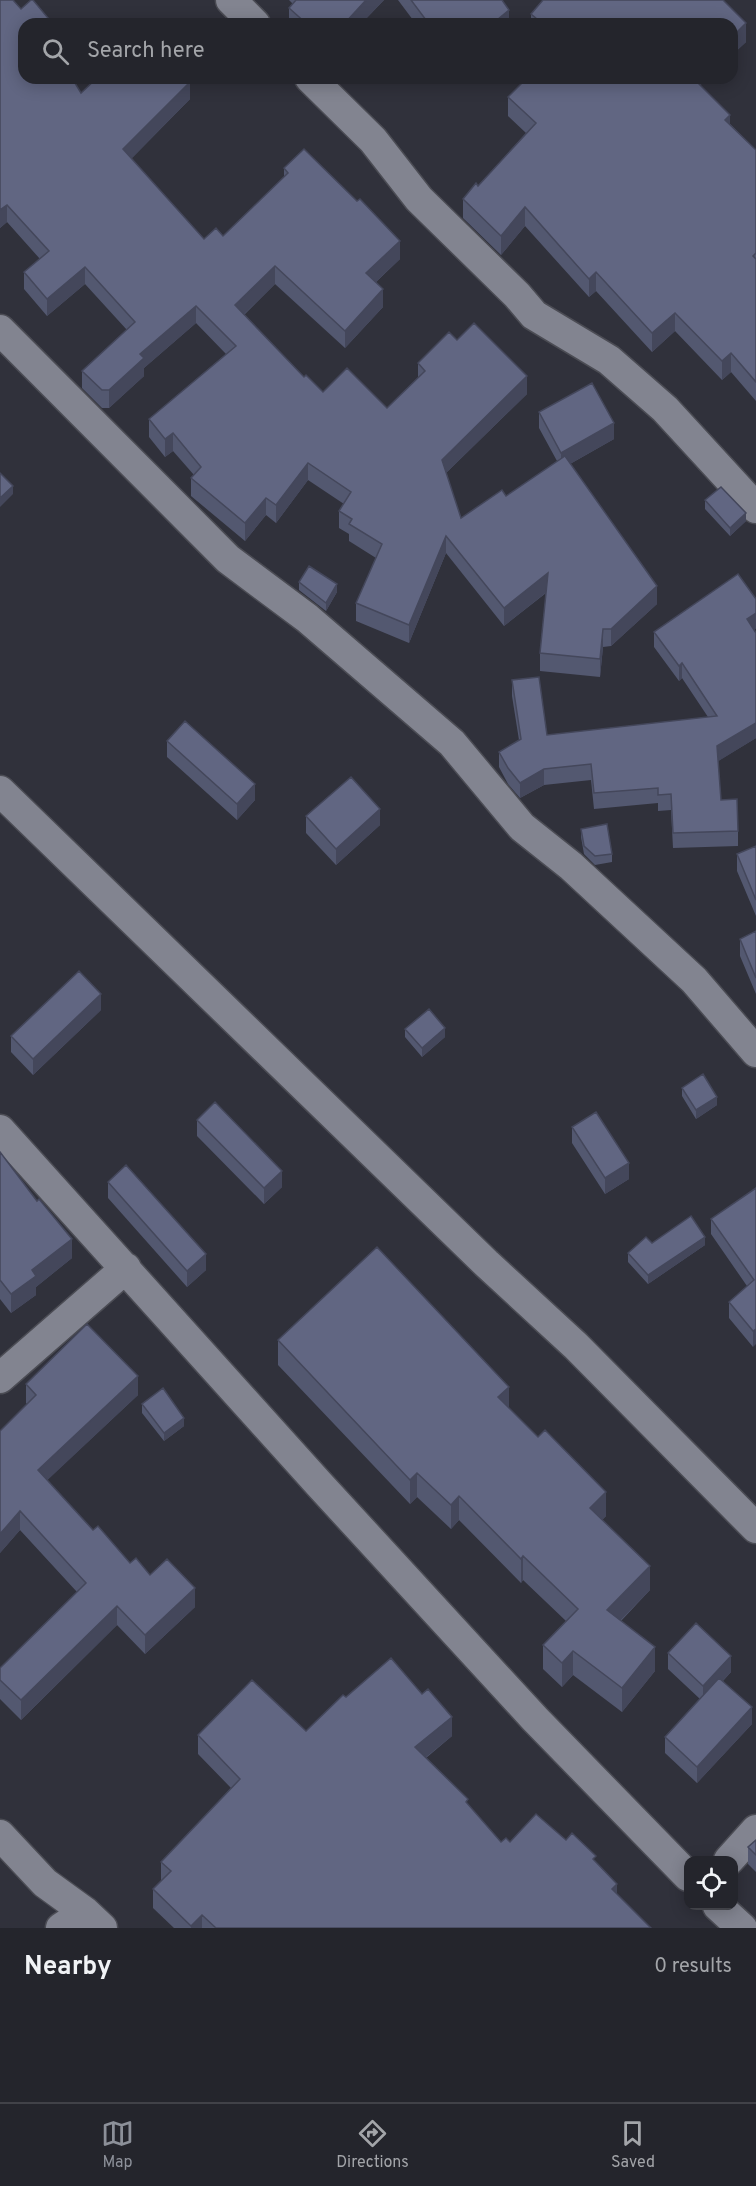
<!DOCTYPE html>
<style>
body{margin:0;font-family:Overpass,sans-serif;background:#303138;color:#f1f3f6}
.controls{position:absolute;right:18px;bottom:18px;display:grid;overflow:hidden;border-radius:12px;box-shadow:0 3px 15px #0003}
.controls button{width:54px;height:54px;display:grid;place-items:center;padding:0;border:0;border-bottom:2px solid #414248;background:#24252c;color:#f1f3f6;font:30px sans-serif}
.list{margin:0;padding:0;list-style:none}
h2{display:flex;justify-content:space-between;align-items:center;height:78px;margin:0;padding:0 24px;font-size:26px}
h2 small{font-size:20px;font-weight:400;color:#a3a5a9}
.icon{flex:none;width:33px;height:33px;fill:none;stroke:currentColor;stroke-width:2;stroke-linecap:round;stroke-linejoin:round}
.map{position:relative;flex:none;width:756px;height:1928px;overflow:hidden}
.search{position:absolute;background:#24252c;box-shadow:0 3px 15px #0003;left:18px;right:18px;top:18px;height:66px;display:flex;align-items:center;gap:15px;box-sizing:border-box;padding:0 21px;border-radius:18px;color:#a3a5a9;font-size:22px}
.sheet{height:174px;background:#24252c}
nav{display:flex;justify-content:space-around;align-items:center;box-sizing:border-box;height:84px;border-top:2px solid #414248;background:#24252c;font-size:16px;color:#a3a5a9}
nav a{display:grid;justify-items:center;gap:3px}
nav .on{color:#8c9099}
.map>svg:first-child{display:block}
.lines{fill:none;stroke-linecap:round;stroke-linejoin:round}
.minor-casing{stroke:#4b4c54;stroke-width:33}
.minor{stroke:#828490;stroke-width:30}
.wall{fill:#535870}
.shaded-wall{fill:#44475b}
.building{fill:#616682;stroke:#44475b;stroke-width:1.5}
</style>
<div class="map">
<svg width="756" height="1928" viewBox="0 0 756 1928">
<rect width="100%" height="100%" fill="#30313b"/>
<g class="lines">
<defs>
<path id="minor" d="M231,0L255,24
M310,78L373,140L419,199L517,295L534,315L609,360L665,409L756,508
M0,330L228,559L307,618L452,743L522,827L571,866L694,980L756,1052
M0,791L486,1263L576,1346L756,1528
M0,1130L319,1484L535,1719L688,1876
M0,1378L126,1268
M0,1835L45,1883L85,1912L102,1928
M729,1860L756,1830
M718,1906L742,1928
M61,1928L85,1912"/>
</defs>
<use href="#minor" class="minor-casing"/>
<use href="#minor" class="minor"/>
</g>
<path class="wall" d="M289,0H384L361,24H289V8L293,4Z
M398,0H502L509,24H416Z
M543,0H723L746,23V42L732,55V24H531V14Z
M24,24L81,93L190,99L131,159L204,239L223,236L284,177V168L400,259L376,282L383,307L345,348L275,284L244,315L304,377L323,392L387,408L418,378V363L457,340L527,394L446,473L461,518L506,496L557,461L539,428V412L614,439L570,464L657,604L611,646L603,647L600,677L540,671V653L546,593L504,626L446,553L409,643L356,621V603L376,558L349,541V534L339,528V511L344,504L308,480L276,523L266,515L245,541L191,496V478L194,475L173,451L165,457L149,437V419L226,354L196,323L144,368V376L109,408H102L82,388V371L127,330L85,284L47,316L24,289V272L40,259L7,222L0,228Z
M700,85L730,124L756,150V401L731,372L722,380L675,331L652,352L596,291L589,297L525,226L501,255L463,218V199L478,186L526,133L508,116V97Z
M705,500L746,521L730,536L705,509Z
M299,582L337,592L326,611L299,590Z
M756,599V628L754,630L756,738L718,761L721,800L738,831V846L673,848L671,810L658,811V803L594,809L591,780L544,785L520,798L508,784L499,767V752L519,740L512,696V680L547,735L708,717L682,678L679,681L654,647V632Z
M167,741L255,800L237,820L167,757Z
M306,816L380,825L336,865L306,833Z
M581,829L612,854V862L595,865L584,854L581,837Z
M756,846V916L737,871V854Z
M756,931V994L740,956V939Z
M101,1010L33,1075L11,1052V1036Z
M405,1029L445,1037L422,1057L405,1037Z
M682,1088L717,1105L696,1119L682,1096Z
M197,1120L282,1187L264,1204L197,1136Z
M572,1127L629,1179L605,1194L572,1143Z
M0,1152L72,1258L36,1287V1295L11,1313L0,1299Z
M108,1182L206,1270L187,1287L108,1198Z
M756,1188L753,1347L729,1318V1302L747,1286L711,1234V1219Z
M652,1243L705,1245L648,1284L628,1262V1253Z
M278,1340L509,1408L606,1516L602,1520L650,1590L621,1621L655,1671L622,1712L573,1675L562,1687L543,1669V1645L566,1621L523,1580L521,1583L459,1520L451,1529L417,1497L410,1504L278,1365Z
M26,1384L138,1395L47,1480L93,1530L130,1563L150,1575L195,1607L145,1654L117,1625L21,1720L0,1699V1668L77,1592L20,1530L0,1553L27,1404L26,1403Z
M142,1404L184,1426L164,1441L142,1413Z
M668,1653L731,1672L723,1681L752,1724L697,1783L665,1753V1737L700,1699L668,1669Z
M346,1697L452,1736L426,1758L501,1842H510L566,1840L596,1862L617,1895L651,1928H174L153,1908V1889L161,1881V1862L231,1788L198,1754V1735L306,1731Z
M756,1840V1872L748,1864V1847Z"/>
<path class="shaded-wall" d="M366,0H384L361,24H344Z
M509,10V24H492Z
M746,23V42L732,55V37Z
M691,78H708L691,94Z
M190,82V99L123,167V149Z
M730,115V134L725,120Z
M7,205V222L0,228V210Z
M525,207V226L501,255V236Z
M400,241V259L366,291V273Z
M275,266V284L235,323V305Z
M85,267V284L47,316V299Z
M596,272V291L589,297V279Z
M383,289V307L345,348V331Z
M196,306V323L144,368V376L109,408V390L140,354Z
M675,313V331L652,352V333Z
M731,353V372L722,380V361Z
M527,376V394L442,477V460Z
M614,423V439L561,469V453Z
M173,433V451L165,457V439Z
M308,463V480L276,523V505Z
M13,486V494L0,507V498Z
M266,498V515L245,541V523Z
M746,513V521L730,536V528Z
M446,536V553L409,643V625Z
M548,573V591L504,626V608Z
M337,584V592L326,611V603Z
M657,586V604L611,646V629Z
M756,613V628L747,635V619Z
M603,629V647L600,677V659Z
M682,663V678L679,681V666Z
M756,723V738L717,762V746Z
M544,769V785L520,798V783Z
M255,784V800L237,820V804Z
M380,809V825L336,865V849Z
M101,994V1010L33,1075V1059Z
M445,1028V1037L422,1057V1048Z
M717,1097V1105L696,1119V1110Z
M629,1163V1179L605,1194V1178Z
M282,1171V1187L264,1204V1188Z
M705,1237V1245L648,1284V1275Z
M72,1239V1258L36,1287V1295L11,1313V1294L32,1270Z
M206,1254V1270L187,1287V1271Z
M756,1329V1344L753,1347V1331Z
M138,1376V1395L38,1489V1470Z
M509,1387V1411L498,1397Z
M184,1418V1426L164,1441V1433Z
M417,1473V1497L410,1504V1480Z
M606,1492V1516L590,1532V1508Z
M459,1496V1520L451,1529V1505Z
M20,1511V1530L0,1553V1534Z
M523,1556V1580L521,1583V1559Z
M650,1566V1590L607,1634V1610Z
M195,1588V1607L145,1654V1635Z
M117,1606V1625L21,1720V1700Z
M655,1647V1671L622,1712V1688Z
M573,1651V1675L562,1687V1663Z
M731,1656V1672L703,1702V1686Z
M752,1707V1724L697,1783V1767Z
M452,1717V1736L415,1766V1747Z
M617,1884V1903L612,1889Z
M202,1915V1928H191V1926Z"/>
<path class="building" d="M0,0H13L21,9L31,0H33L53,24H24V78H72L81,93L97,78H186L190,82L123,149L204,239L216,228L223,236L288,173L284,168L304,149L357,201L360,199L400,241L366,273L383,289L345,331L275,266L235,305L304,377L306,375L323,392L347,368L387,408L425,371L418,363L449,332L457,340L474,323L527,376L442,460L461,518L502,490L506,496L565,456L657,586L611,629H603L600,659L540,653L548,573L504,608L446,536L409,625L356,603L382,544L349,524L352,519L339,511L351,492L308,463L276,505L266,498L245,523L191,478L201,467L173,433L165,439L149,419L236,346L196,306L140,354L144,358L109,390H102L82,371L135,322L85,267L47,299L24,272L49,251L7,205L0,210Z
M296,0H366L344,24H307L289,8Z
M411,0H502L509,10L492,24H429Z
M543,0H723L746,23L732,37V24H543L531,14Z
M527,78H693L730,115L725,120L756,150V253L753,256L756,259V382L731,353L722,361L675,313L652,333L596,272L589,279L525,207L501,236L463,199L476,183L478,186L536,123L508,97Z
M592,383L614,423L561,453L539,412Z
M0,473L13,486L0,498Z
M721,487L746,513L730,528L705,500Z
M309,566L337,584L326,603L299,582Z
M738,574L756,599V613L747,619L756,633V723L717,746L721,800L737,799L738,831L673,833L671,794L658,795V788L594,793L591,764L544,769L520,783L508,768L499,752L521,739L512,680L539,677L547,735L717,716L682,663L679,666L654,632Z
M185,721L255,784L237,804L167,741Z
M351,777L380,809L336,849L306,816Z
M607,824L612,854L595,856L584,846L581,829Z
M756,846V900L737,854Z
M756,931V978L740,939Z
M79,971L101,994L33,1059L11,1036Z
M429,1009L445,1028L422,1048L405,1029Z
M703,1074L717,1097L696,1110L682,1088Z
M215,1102L282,1171L264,1188L197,1120Z
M596,1112L629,1163L605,1178L572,1127Z
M0,1152L37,1201L39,1199L72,1239L32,1270L36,1276L11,1294L0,1280Z
M126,1165L206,1254L187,1271L108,1182Z
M756,1188V1329L753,1331L729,1302L754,1280L711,1219Z
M691,1216L705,1237L648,1275L628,1253L646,1237L652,1243Z
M377,1247L509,1387L498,1397L538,1437L545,1430L606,1492L590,1508L650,1566L607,1610L655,1647L622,1688L573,1651L562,1663L543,1645L578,1609L523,1556L521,1559L459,1496L451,1505L417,1473L410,1480L278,1340Z
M87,1324L138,1376L38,1470L93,1530L98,1526L130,1563L136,1558L150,1575L167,1559L195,1588L145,1635L117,1606L21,1700L0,1680V1668L86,1583L20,1511L0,1534V1431L36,1395L26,1384Z
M163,1388L184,1418L164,1433L142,1404Z
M696,1623L731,1656L703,1686L668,1653Z
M391,1658L422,1694L428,1689L452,1717L415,1747L468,1799L466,1802L501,1842L506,1838L510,1842L536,1814L566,1840L572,1833L596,1856L593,1859L617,1884L612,1889L651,1928H216L202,1915L191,1926L153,1889L171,1871L161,1862L240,1779L198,1735L252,1680L306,1731L343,1695L346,1697Z
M719,1678L752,1707L697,1767L665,1737Z
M756,1840V1855L748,1847Z"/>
</svg>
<div class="controls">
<button><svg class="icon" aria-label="locate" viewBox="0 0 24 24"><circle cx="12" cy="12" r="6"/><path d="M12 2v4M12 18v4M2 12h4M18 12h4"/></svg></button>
</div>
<div class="search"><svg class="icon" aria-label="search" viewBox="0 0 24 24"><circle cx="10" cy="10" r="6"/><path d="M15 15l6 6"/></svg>Search here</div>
</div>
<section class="sheet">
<h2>Nearby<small>0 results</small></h2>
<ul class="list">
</ul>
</section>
<nav>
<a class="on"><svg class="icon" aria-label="map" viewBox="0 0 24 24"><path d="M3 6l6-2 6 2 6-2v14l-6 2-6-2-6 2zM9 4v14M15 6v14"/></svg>Map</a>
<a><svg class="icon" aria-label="directions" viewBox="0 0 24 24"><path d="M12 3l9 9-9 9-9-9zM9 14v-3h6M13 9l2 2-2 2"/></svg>Directions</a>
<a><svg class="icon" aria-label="saved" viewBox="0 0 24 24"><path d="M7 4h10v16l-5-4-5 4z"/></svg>Saved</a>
</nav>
